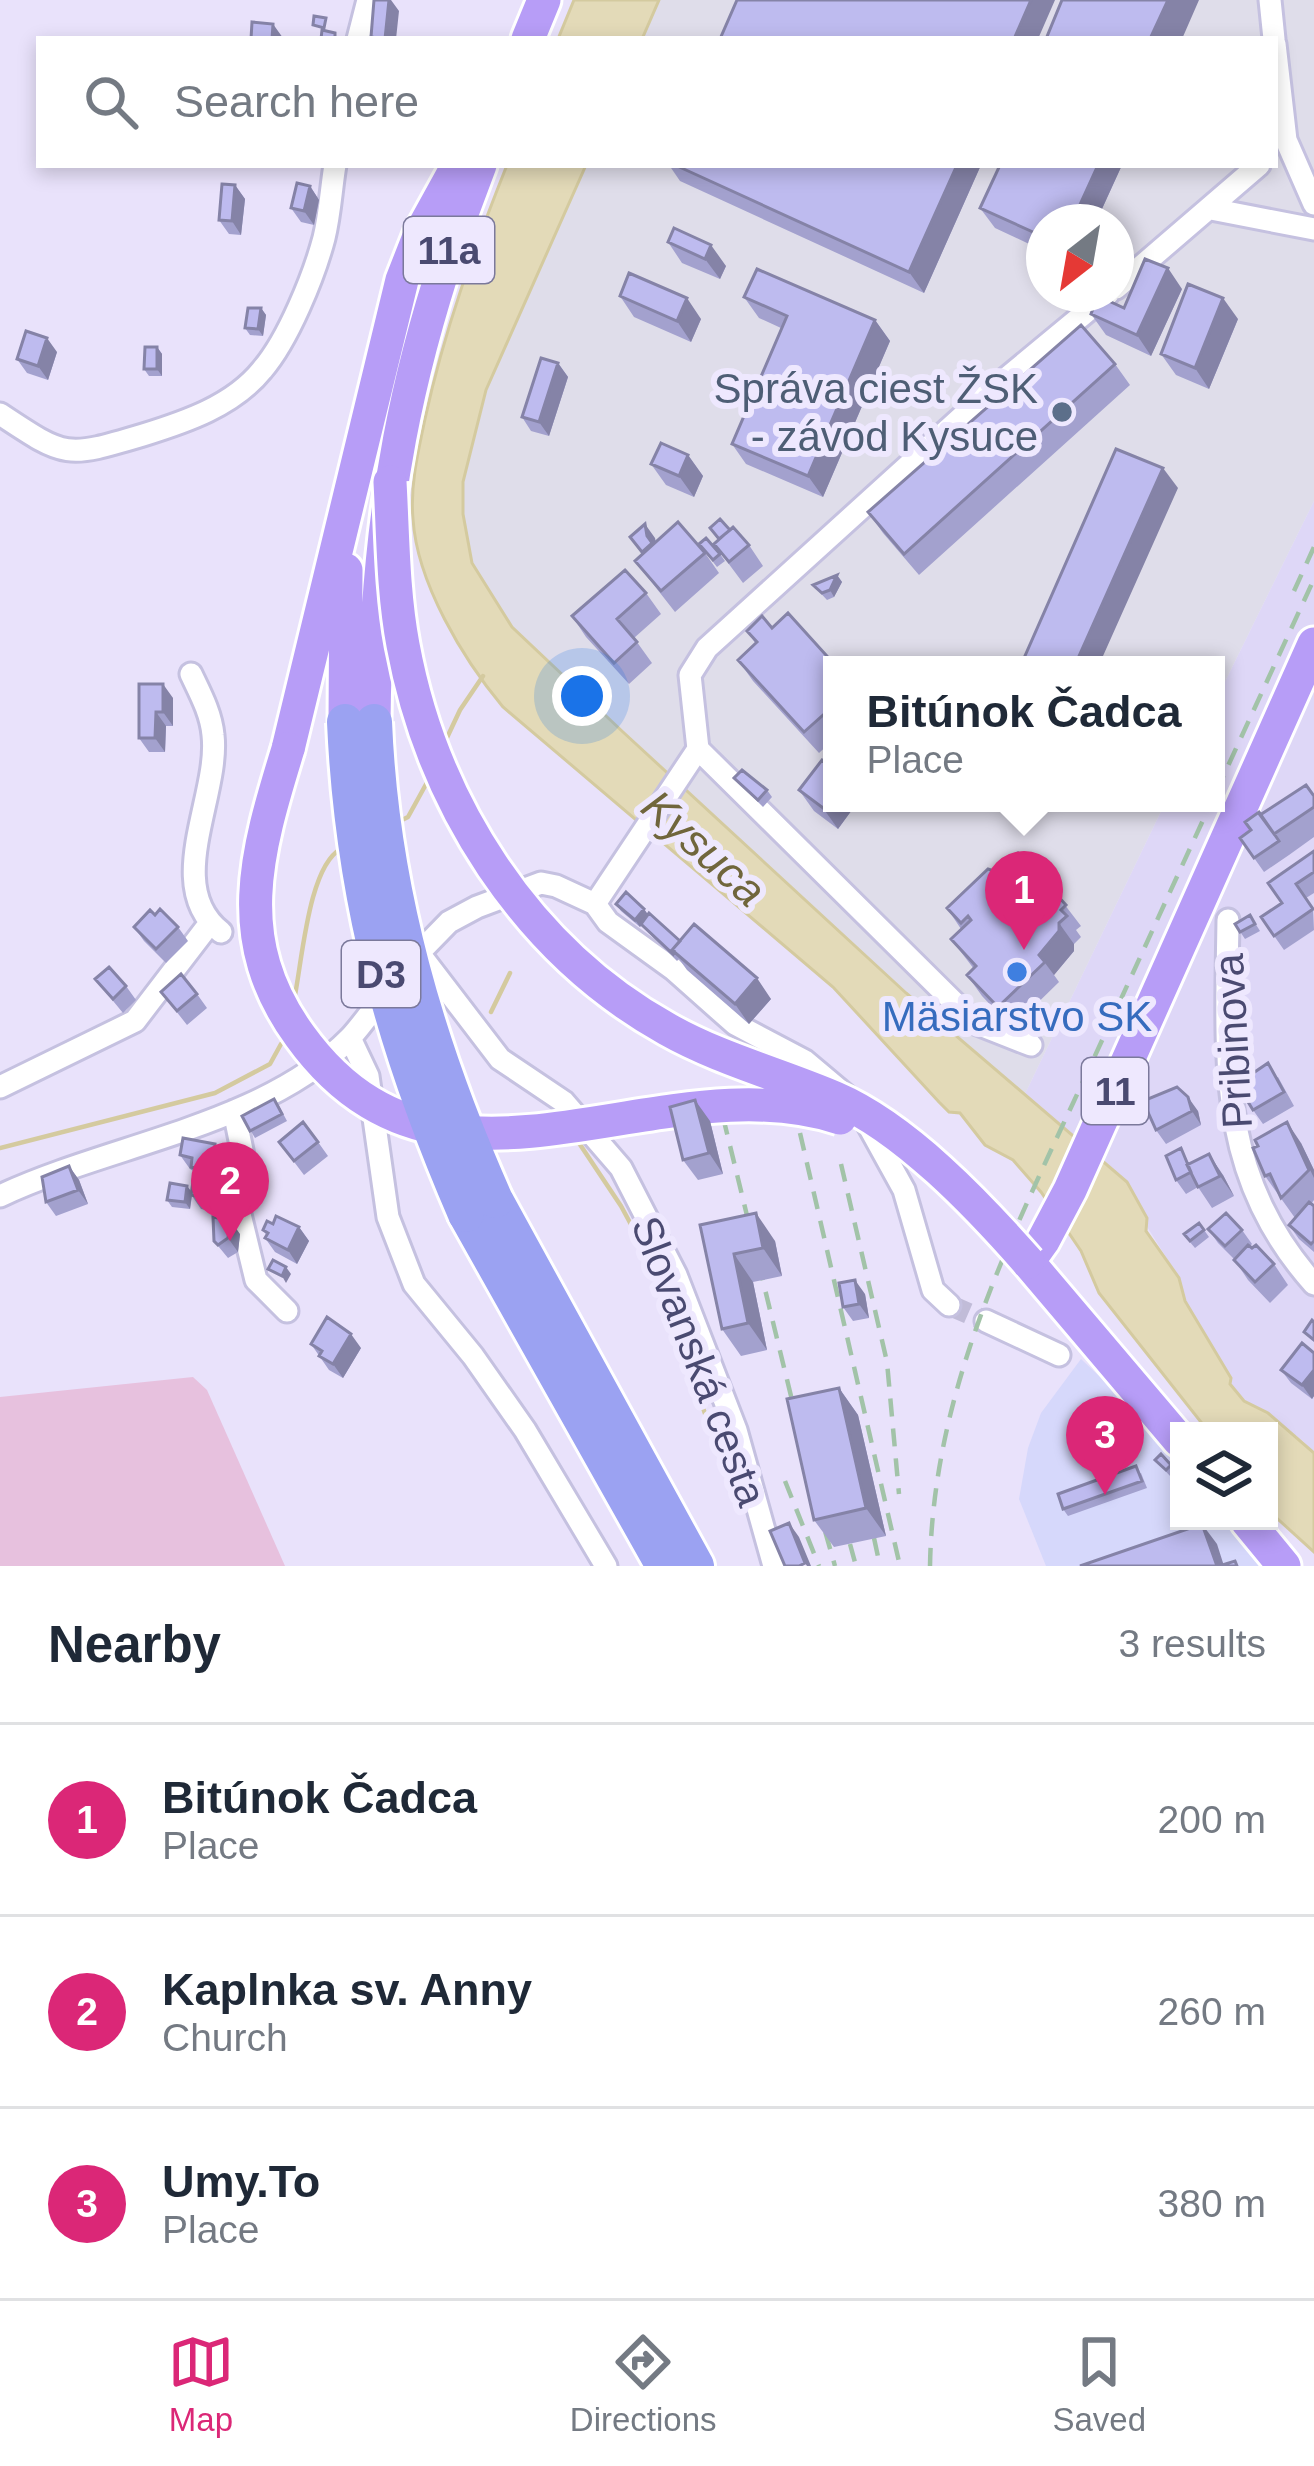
<!DOCTYPE html>
<meta charset="utf-8">
<style>
body{margin:0;font-family:Helvetica,sans-serif;background:#f2f2f3;color:#1f2937}
.controls{position:absolute;right:36px;bottom:36px;display:grid;overflow:hidden;border-radius:0px;box-shadow:0 6px 18px #0003}
.controls button{width:108px;height:108px;display:grid;place-items:center;padding:0;border:0;border-bottom:3px solid #e0e1e3;background:#fff;color:#1f2937;font:60px sans-serif}
.compass{position:absolute;left:1026px;top:204px;width:108px;height:108px;border-radius:50%;background:#fff;box-shadow:0 6px 18px #0003;rotate:211deg}
.you{position:absolute;left:582px;top:696px;width:42px;height:42px;margin:-30px;border:9px solid #fff;border-radius:50%;background:#1a73e8;box-shadow:0 0 0 18px #1a73e833}
.badge{display:grid;place-items:center;width:78px;height:78px;border-radius:50%;background:#db2777;color:#fff;font-size:39px;font-weight:700}
.pin{position:absolute;translate:-50% -99px;filter:drop-shadow(0 3px 6px #0008)}
.pin::after{content:'';position:absolute;top:63px;width:42px;height:36px;background:inherit;clip-path:polygon(0 0,100% 0,50% 100%)}
.popup{position:absolute;left:823px;top:656px;width:402px;height:156px;box-sizing:border-box;display:grid;place-content:center;border-radius:0px;background:#fff;filter:drop-shadow(0 3px 9px #0005);font-size:39px;white-space:nowrap;color:#747a83}
.popup b{font-size:45px;color:#1f2937}
.popup::after{content:'';position:absolute;left:50%;top:100%;margin-left:-24px;border:24px solid transparent;border-top-color:#fff}
.list{margin:0;padding:0;list-style:none}
h2{display:flex;justify-content:space-between;align-items:center;height:156px;margin:0;padding:0 48px;font-size:51px}
h2 small{font-size:39px;font-weight:400;color:#747a83}
.list li{display:grid;grid-template-columns:78px 1fr auto;gap:36px;align-items:center;box-sizing:border-box;height:192px;padding:0 48px;border-top:3px solid #e0e1e3}
.list b{display:block;font-size:45px;white-space:nowrap}
.list p{margin:0;font-size:39px;white-space:nowrap;color:#747a83}
.list em{font-size:39px;font-style:normal;color:#747a83}
.icon{flex:none;width:66px;height:66px;fill:none;stroke:currentColor;stroke-width:2;stroke-linecap:round;stroke-linejoin:round}
.map{position:relative;flex:none;width:1314px;height:1566px;overflow:hidden}
.search{position:absolute;background:#fff;box-shadow:0 6px 18px #0003;left:36px;right:36px;top:36px;height:132px;display:flex;align-items:center;gap:30px;box-sizing:border-box;padding:0 42px;border-radius:0px;color:#747a83;font-size:45px}
.sheet{height:732px;background:#fff}
nav{display:flex;justify-content:space-around;align-items:center;box-sizing:border-box;height:168px;border-top:3px solid #e0e1e3;background:#fff;font-size:33px;color:#747a83}
nav a{display:grid;justify-items:center;gap:6px}
nav .on{color:#db2777}
.map>svg:first-child{display:block}
.residential{fill:#ded7f7}
.commercial{fill:#d6d8fb}
.industrial{fill:#dfddea;fill-rule:evenodd}
.green{fill:#e7c1de}
.water{fill:#e3dab8;stroke:#d4ca9f;stroke-width:3}
.lines{fill:none;stroke-linecap:round;stroke-linejoin:round}
.stream{stroke:#d4ca9f;stroke-width:4.5}
.minor-tunnel{stroke:#c1bcd8;stroke-width:21;stroke-dasharray:21 10;stroke-linecap:butt}
.minor-casing{stroke:#c5c1e0;stroke-width:27}
.primary-casing{stroke:#fff;stroke-width:39}
.motorway-casing{stroke:#fff;stroke-width:42}
.minor{stroke:#fff;stroke-width:21}
.primary{stroke:#b79df7;stroke-width:33}
.motorway{stroke:#9ba2f2;stroke-width:36}
.rail{stroke:#a2c3a8;stroke-width:4.5;stroke-dasharray:18 12;stroke-linecap:butt}
.primary-bridge-casing{stroke:#fff;stroke-width:39;stroke-linecap:butt}
.motorway-bridge-casing{stroke:#fff;stroke-width:42;stroke-linecap:butt}
.primary-bridge{stroke:#b79df7;stroke-width:33}
.motorway-bridge{stroke:#9ba2f2;stroke-width:36}
.wall{fill:#a3a1ce}
.shaded-wall{fill:#8583a7}
.building{fill:#bebbef;stroke:#8583a7;stroke-width:3}
.service-dot{fill:#5c6f8a;stroke:#eee8fe;stroke-width:4.5}
.shop-dot{fill:#3f7fe0;stroke:#eee8fe;stroke-width:4.5}
.labels{text-anchor:middle;dominant-baseline:central;stroke-width:12;stroke-linejoin:round;paint-order:stroke}
.shield{fill:#eee8fe;stroke:#7b799b;stroke-width:3}
.shield-label{font-size:39px;font-weight:bold;fill:#4a4a71}
.service-label{font-size:42px;fill:#4e5e75;stroke:#eee8fe;text-anchor:end}
.shop-label{font-size:42px;fill:#366cbe;stroke:#eee8fe}
.street-label{font-size:42px;fill:#4a4a71;stroke:#eee8fe}
.water-label{font-size:45px;font-style:italic;fill:#70663c;stroke:#eee8fe}
</style>
<div class="map">
<svg width="1314" height="1566" viewBox="0 0 1314 1566">
<rect width="100%" height="100%" fill="#e9e2fb"/>
<path class="residential" d="M1314,501V1453L1303,1441L1236,1394L1229,1384L1231,1377L1185,1301L1179,1278L1108,1164L1024,1096L1165,803H1216V700Z"/>
<path class="commercial" d="M1081,1359L1179,1451V1521H1238L1269,1566H1046L1019,1499L1028,1448L1041,1413Z"/>
<path class="industrial" d="M659,0H1314V501L1216,700V665H832V803H1165L1024,1096L906,993L512,627L472,563L463,514V482L486,390L586,165H1275V39H642ZM1044,222H1116V294H1044Z"/>
<path class="green" d="M193,1377L207,1390L285,1566H0V1397Z"/>
<path class="water" d="M574,0H659L642,39H558Z
M507,165H586L486,390L463,482V514L472,563L512,627L623,732L906,993L1127,1182L1147,1218L1146,1231L1179,1278L1185,1301L1231,1378L1230,1384L1244,1401L1268,1413L1314,1453V1552L1269,1511V1431H1208L1099,1293L1081,1251L1041,1192L1013,1160L985,1145L960,1113L949,1112L939,1102L833,987L503,707C463,659 417,583 413,519C410,485 418,452 425,419C444,331 474,248 507,165Z"/>
<g class="lines">
<path class="stream" d="M444,744L460,710L483,676
M400,821L408,817L430,777
M294,1000C302,964 308,866 341,849
M491,1012L510,973
M579,1143L621,1206L654,1267L710,1428
M0,1148L215,1093L270,1064L281,1044"/>
<path class="minor-tunnel" d="M949,1305L986,1321"/>
<defs>
<path id="minor" d="M1270,0L1274,39
M358,39L368,0
M1275,44L1286,140L1314,204
M1211,209L1314,229
M1116,288L1259,165
M0,414C66,458 66,458 143,435C185,422 233,406 262,370C288,340 314,276 324,238C330,214 331,189 335,165
M191,674C200,693 211,713 213,735C220,796 162,886 221,932
M698,749L975,1023L1031,1045
M595,904L698,749L690,675L707,648L986,395L1108,294
M1228,920C1226,1058 1216,1174 1314,1284
M418,952L500,1059L564,1102L621,1168L676,1275L736,1430L774,1566
M409,963L449,922L477,907L541,883L556,886L595,904L608,922L673,969L735,1024L805,1061L849,1098
M350,1038L368,1076L388,1217L414,1284L473,1356L525,1430L606,1566
M0,1087L135,1021L210,923
M234,1111L245,1165L237,1202L256,1280L287,1311
M867,1123L904,1190L933,1290L949,1305
M0,1196C110,1144 263,1126 350,1038C364,1023 376,1004 390,988
M986,1321L1059,1355"/>
<path id="primary" d="M528,39L544,0
M345,722L346,570
M374,722C376,515 405,359 480,165
M288,749L402,280L420,234L458,165
M1179,1440L1028,1262L1043,1241L1070,1190L1314,644
M1247,1521L1284,1566"/>
<path id="motorway" d="M495,1200L696,1566
M466,1214L664,1566"/>
</defs>
<use href="#minor" class="minor-casing"/>
<use href="#primary" class="primary-casing"/>
<use href="#motorway" class="motorway-casing"/>
<use href="#minor" class="minor"/>
<use href="#primary" class="primary"/>
<use href="#motorway" class="motorway"/>
<path class="rail" d="M1294,591L1314,547
M1216,792L1314,579
M723,1117L800,1433
M800,1133L900,1566
M841,1164L887,1362L899,1494
M785,1481L819,1566
M817,1503L835,1566
M874,1538L880,1566
M850,1544L856,1566
M930,1566C933,1397 1004,1251 1074,1101C1120,1002 1165,902 1211,803"/>
<defs>
<path id="primary-bridge" d="M390,482C393,536 393,592 403,645C432,802 525,950 667,1029C720,1059 779,1074 835,1098C905,1128 978,1205 1028,1262
M288,749C256,853 230,940 300,1036C443,1234 656,1058 840,1118"/>
<path id="motorway-bridge" d="M345,722C353,902 395,1050 466,1214
M374,722C381,891 427,1047 495,1200"/>
</defs>
<use href="#primary-bridge" class="primary-bridge-casing"/>
<use href="#motorway-bridge" class="motorway-bridge-casing"/>
<use href="#primary-bridge" class="primary-bridge"/>
<use href="#motorway-bridge" class="motorway-bridge"/>
</g>
<path class="wall" d="M669,165H981L924,293L680,181Z
M1000,165H1122L1096,222H1044V251L995,228L980,208Z
M235,185L245,199L241,235L229,234L219,220Z
M310,186L319,200L314,225L301,222L291,208Z
M668,242L726,266L720,279L682,263Z
M1182,289L1151,356L1106,335L1091,314L1124,308Z
M620,296L701,319L691,342L634,317Z
M744,297L875,320L890,341L823,497L746,464L732,444L781,328L759,318Z
M261,308L266,315L263,336L250,335L245,328Z
M1238,319L1209,389L1176,375L1161,354Z
M157,347L162,354V376H149L144,369Z
M57,352L48,380L27,373L17,359Z
M558,363L568,377L549,436L531,431L522,417Z
M1115,364L1130,385L919,575L883,533L868,512Z
M688,455L703,476L694,497L666,485L651,464Z
M710,528L730,530L749,545L763,566L743,583L714,544L718,540Z
M630,537L655,538L656,542L705,553L719,573L675,612L635,561L642,554Z
M699,544L720,554L725,561L717,567Z
M837,575L842,582L834,597L827,600L813,585Z
M646,593L661,614L634,638L652,663L629,684L586,637L572,616Z
M772,628L832,665V741L819,753L753,681L738,660L756,644L747,631Z
M139,684L173,698V726H166L165,752H149L139,738Z
M829,765L832,803H857L838,829L814,811L799,790Z
M734,778L767,790L772,797L763,807Z
M1314,796V837L1289,855L1286,851L1289,855L1264,872L1240,838L1251,830L1260,815Z
M1314,851V893L1306,898L1313,909L1314,930L1284,950L1261,917L1282,903Z
M1032,868L1048,871L1063,892L1058,896L1081,926L1076,930L1081,937L1074,944V951L1054,975L1059,982L1012,1028L982,996L967,975L974,969L951,939L961,929L947,908L997,872Z
M616,904L644,909L648,915L680,941L771,999L749,1024L687,970L679,959L677,961L641,925L640,927L621,911Z
M155,915L178,927L188,941L166,963L144,941L134,927Z
M1250,915L1260,931L1245,939L1235,924Z
M95,979L126,986L136,1000L123,1013Z
M161,992L197,994L207,1008L187,1025Z
M1278,1077L1294,1106L1263,1124L1253,1110L1248,1089Z
M1143,1101L1198,1111L1201,1125L1166,1144L1156,1130Z
M279,1106L287,1121L255,1138L242,1116Z
M710,1121L723,1174L698,1180L683,1160Z
M279,1142H318L328,1156L304,1175Z
M1301,1143L1314,1170V1200L1311,1204L1314,1206V1252L1299,1239L1289,1225L1295,1218L1265,1176Z
M215,1144L225,1157L217,1212L201,1209L192,1196L190,1209L172,1207L167,1200L187,1186L192,1192L195,1172L190,1169L180,1155Z
M1191,1163L1223,1175L1234,1196L1212,1208L1198,1187L1186,1194L1176,1180Z
M69,1166L79,1180L88,1204L56,1216L46,1202Z
M1199,1223L1209,1237L1195,1248L1189,1241Z
M273,1224L299,1227L309,1241L297,1264L275,1252L265,1238L267,1236L263,1230Z
M700,1225L775,1241L782,1276L753,1282L767,1350L741,1356L722,1329Z
M1208,1229L1242,1230L1252,1244L1250,1246L1274,1264L1288,1285L1270,1303L1248,1280L1234,1259L1218,1243Z
M240,1234L238,1252L228,1258L214,1241Z
M865,1294L869,1318L853,1321L843,1307Z
M311,1344L361,1348L343,1378L329,1370Z
M1314,1353V1396L1312,1399L1291,1383L1281,1370Z
M839,1388L858,1415L886,1536L834,1547L814,1520Z
M1155,1460L1171,1465L1176,1472L1171,1477Z
M1141,1473L1147,1488L1068,1516L1063,1509Z"/>
<path class="shaded-wall" d="M389,0H391L399,11L396,39H385Z
M1031,0H1055L1038,39H1014Z
M1168,0H1199L1182,39H1150Z
M273,24L283,38V39H272Z
M957,165H981L924,293L909,272Z
M1098,165H1122L1096,222H1072Z
M235,185L245,199L241,235L232,221Z
M310,186L319,200L314,225L304,211Z
M711,245L726,266L720,279L705,259Z
M1168,268L1182,289L1151,356L1137,335Z
M687,298L701,319L691,342L677,321Z
M1223,298L1238,319L1209,389L1195,368Z
M261,308L266,315L263,336L258,329Z
M875,320L890,341L823,497L808,476Z
M47,338L57,352L48,380L38,366Z
M157,347L162,354V376L157,369Z
M558,363L568,377L549,436L539,422Z
M688,455L703,476L694,497L679,476Z
M1163,468L1178,488L1099,665H1075Z
M645,524L655,538L656,549L647,536Z
M837,575L842,582L834,597L830,590Z
M163,684L173,698V726L163,712Z
M156,712L166,726L165,752L155,738Z
M832,796V803H857L838,829L823,808Z
M644,909L649,916L640,927L635,920Z
M1059,923L1074,944V951L1054,975L1039,955Z
M757,978L771,999L749,1024L735,1004Z
M1188,1097L1198,1111L1201,1125L1192,1111Z
M695,1100L710,1121L723,1174L709,1153Z
M1287,1122L1301,1143L1314,1170V1178Z
M215,1144L225,1157L217,1212L207,1198Z
M1209,1154L1223,1175L1234,1196L1220,1176Z
M69,1166L79,1180L88,1204L78,1190Z
M187,1186L192,1193L190,1209L185,1202Z
M756,1213L775,1241L782,1276L763,1248Z
M230,1220L240,1234L238,1252L228,1238Z
M299,1227L309,1241L297,1264L288,1250Z
M734,1254L753,1282L767,1350L748,1323Z
M286,1267L291,1274L286,1283L282,1276Z
M855,1280L865,1294L869,1318L859,1304Z
M351,1334L361,1348L343,1378L333,1364Z
M1314,1370V1396L1312,1399L1302,1385Z
M839,1388L858,1415L886,1536L866,1508Z
M789,1523L799,1537L811,1566H807L805,1563Z
M1202,1524L1217,1544L1224,1566H1217Z"/>
<path class="building" d="M374,0H389L385,39L371,37Z
M737,0H1031L1014,39H720Z
M1062,0H1168L1150,39H1046Z
M314,16L326,18L324,28L313,25Z
M252,22L273,24L272,39H251Z
M322,30L335,33V39H321Z
M675,165H957L909,272Z
M1000,165H1098L1072,222H1044V237L980,208Z
M297,183L310,186L304,211L291,208Z
M222,184L235,185L232,221L219,220Z
M674,228L711,245L705,259L668,242Z
M1145,259L1168,268L1137,335L1091,314L1098,296L1124,308Z
M757,269L875,320L808,476L732,444L787,316L744,297Z
M629,273L687,298L677,321L620,296Z
M1188,284L1223,298L1195,368L1161,354Z
M248,308H261L258,329L245,328Z
M1081,325L1115,364L904,554L868,512Z
M26,331L47,338L38,366L17,359Z
M145,347H157V369H144Z
M541,358L558,363L539,422L522,417Z
M661,443L688,455L679,476L651,464Z
M1116,449L1163,468L1075,665H1021Z
M720,519L730,530L719,539L710,528Z
M678,522L705,553L661,591L635,561Z
M645,524L647,536L652,543L642,552L630,537Z
M733,527L749,545L729,562L714,544Z
M706,538L720,554L713,560L699,544Z
M625,570L646,593L617,619L637,642L614,663L572,616Z
M837,575L830,590L822,593L813,585Z
M788,613L835,665H832V707L804,732L738,660L757,642L747,631L762,616L772,628Z
M139,684H163V712H156L155,738H139Z
M822,760L829,765L832,761V796L823,808L799,790Z
M742,770L767,790L758,800L734,778Z
M1306,785L1314,796V807L1274,834L1260,815Z
M1259,812L1279,841L1254,858L1240,838L1251,830L1245,822Z
M1314,851V872L1296,884L1313,909L1274,936L1261,917L1282,903L1268,883Z
M1018,853L1032,868L1039,861L1048,871L1042,877L1052,887L1046,893L1050,897L1055,893L1066,905L1061,910L1067,916L1059,923V931L1039,955L1045,962L998,1007L967,975L976,966L951,939L971,920L968,916L961,923L947,908L988,869L997,872Z
M626,892L644,909L635,920L616,904Z
M160,909L178,927L156,949L134,927L150,910L155,915Z
M649,913L680,941L672,950L674,951L673,954L641,924Z
M1250,915L1255,924L1240,932L1235,924Z
M694,924L757,978L735,1004L672,950Z
M109,967L126,986L113,999L95,979Z
M181,974L197,994L177,1011L161,992Z
M1268,1063L1284,1092L1253,1110L1242,1092L1248,1089L1243,1080Z
M1177,1087L1188,1097L1192,1111L1156,1130L1143,1101Z
M274,1099L282,1114L250,1131L242,1116Z
M695,1100L709,1153L683,1160L670,1107Z
M303,1122L318,1142L294,1161L279,1142Z
M1287,1122L1309,1170L1281,1198L1270,1174L1265,1176L1253,1148L1258,1146L1255,1140Z
M183,1138L215,1144L207,1198L191,1195L195,1168L191,1167L192,1158L180,1155Z
M1181,1148L1191,1172L1176,1180L1166,1156Z
M1209,1154L1220,1176L1198,1187L1187,1165Z
M69,1166L78,1190L46,1202L42,1177Z
M170,1183L187,1186L185,1202L167,1200Z
M1309,1202L1314,1206V1241L1311,1244L1289,1225Z
M756,1213L763,1248L734,1254L748,1323L722,1329L700,1225Z
M1226,1213L1242,1230L1225,1246L1208,1229Z
M276,1216L299,1227L288,1250L265,1238L268,1233L263,1230L267,1221L273,1224Z
M213,1217L230,1220L228,1238L218,1245L214,1241Z
M1199,1223L1204,1230L1190,1241L1184,1234Z
M1248,1245L1252,1248L1256,1245L1274,1264L1255,1282L1234,1260Z
M273,1260L286,1267L282,1276L268,1269Z
M855,1280L859,1304L843,1307L839,1283Z
M327,1317L351,1334L333,1364L319,1356L322,1351L311,1344Z
M1312,1320L1314,1322V1340L1304,1332Z
M1302,1343L1314,1353V1370L1302,1385L1281,1370Z
M839,1388L866,1508L814,1520L787,1399Z
M1161,1454L1171,1465L1166,1470L1155,1460Z
M1136,1466L1142,1481L1063,1509L1058,1494Z
M789,1523L805,1563L799,1566H785L770,1531Z
M1202,1524L1217,1566H1080Z
M1235,1561L1237,1566H1219Z"/>
<circle class="service-dot" cx="1062" cy="412" r="12"/>
<circle class="shop-dot" cx="1017" cy="972" r="12"/>
<g class="labels">
<g class="shield">
<rect x="404" y="217" width="90" height="66" rx="9"/>
<rect x="342" y="941" width="78" height="66" rx="9"/>
<rect x="1082" y="1058" width="66" height="66" rx="9"/>
</g>
<g class="shield-label">
<text x="449" y="250">11a</text>
<text x="381" y="974">D3</text>
<text x="1115" y="1091">11</text>
</g>
<g class="service-label">
<text x="1038" y="388">Správa ciest ŽSK<tspan x="1038" dy="48">- závod Kysuce</tspan></text>
</g>
<g class="shop-label">
<text x="1017" y="1016">Mäsiarstvo SK</text>
</g>
<g class="street-label">
<text transform="translate(1233 1041) rotate(-93)">Pribinova</text>
<text transform="translate(699 1361) rotate(69)">Slovanská cesta</text>
</g>
<g class="water-label">
<text transform="translate(704 848) rotate(42)">Kysuca</text>
</g>
</g>
</svg>
<div class="controls">
<button><svg class="icon" aria-label="layers" viewBox="0 0 24 24"><path d="M12 4l9 5-9 5-9-5zM3 14l9 5 9-5"/></svg></button>
</div>
<svg class="compass" viewBox="-18 -18 36 36"><path d="M0-13l5 13h-10z" fill="#e53935"/><path d="M0 13l5-13h-10z" fill="#747a83"/></svg>
<div class="you"></div>
<div class="pin badge" style="left:1024px;top:950px">1</div>
<div class="popup"><b>Bitúnok Čadca</b>Place</div>
<div class="pin badge" style="left:230px;top:1241px">2</div>
<div class="pin badge" style="left:1105px;top:1495px">3</div>
<div class="search"><svg class="icon" aria-label="search" viewBox="0 0 24 24"><circle cx="10" cy="10" r="6"/><path d="M15 15l6 6"/></svg>Search here</div>
</div>
<section class="sheet">
<h2>Nearby<small>3 results</small></h2>
<ul class="list">
<li><span class="badge">1</span><div><b>Bitúnok Čadca</b><p>Place</p></div><em>200 m</em></li>
<li><span class="badge">2</span><div><b>Kaplnka sv. Anny</b><p>Church</p></div><em>260 m</em></li>
<li><span class="badge">3</span><div><b>Umy.To</b><p>Place</p></div><em>380 m</em></li>
</ul>
</section>
<nav>
<a class="on"><svg class="icon" aria-label="map" viewBox="0 0 24 24"><path d="M3 6l6-2 6 2 6-2v14l-6 2-6-2-6 2zM9 4v14M15 6v14"/></svg>Map</a>
<a><svg class="icon" aria-label="directions" viewBox="0 0 24 24"><path d="M12 3l9 9-9 9-9-9zM9 14v-3h6M13 9l2 2-2 2"/></svg>Directions</a>
<a><svg class="icon" aria-label="saved" viewBox="0 0 24 24"><path d="M7 4h10v16l-5-4-5 4z"/></svg>Saved</a>
</nav>
